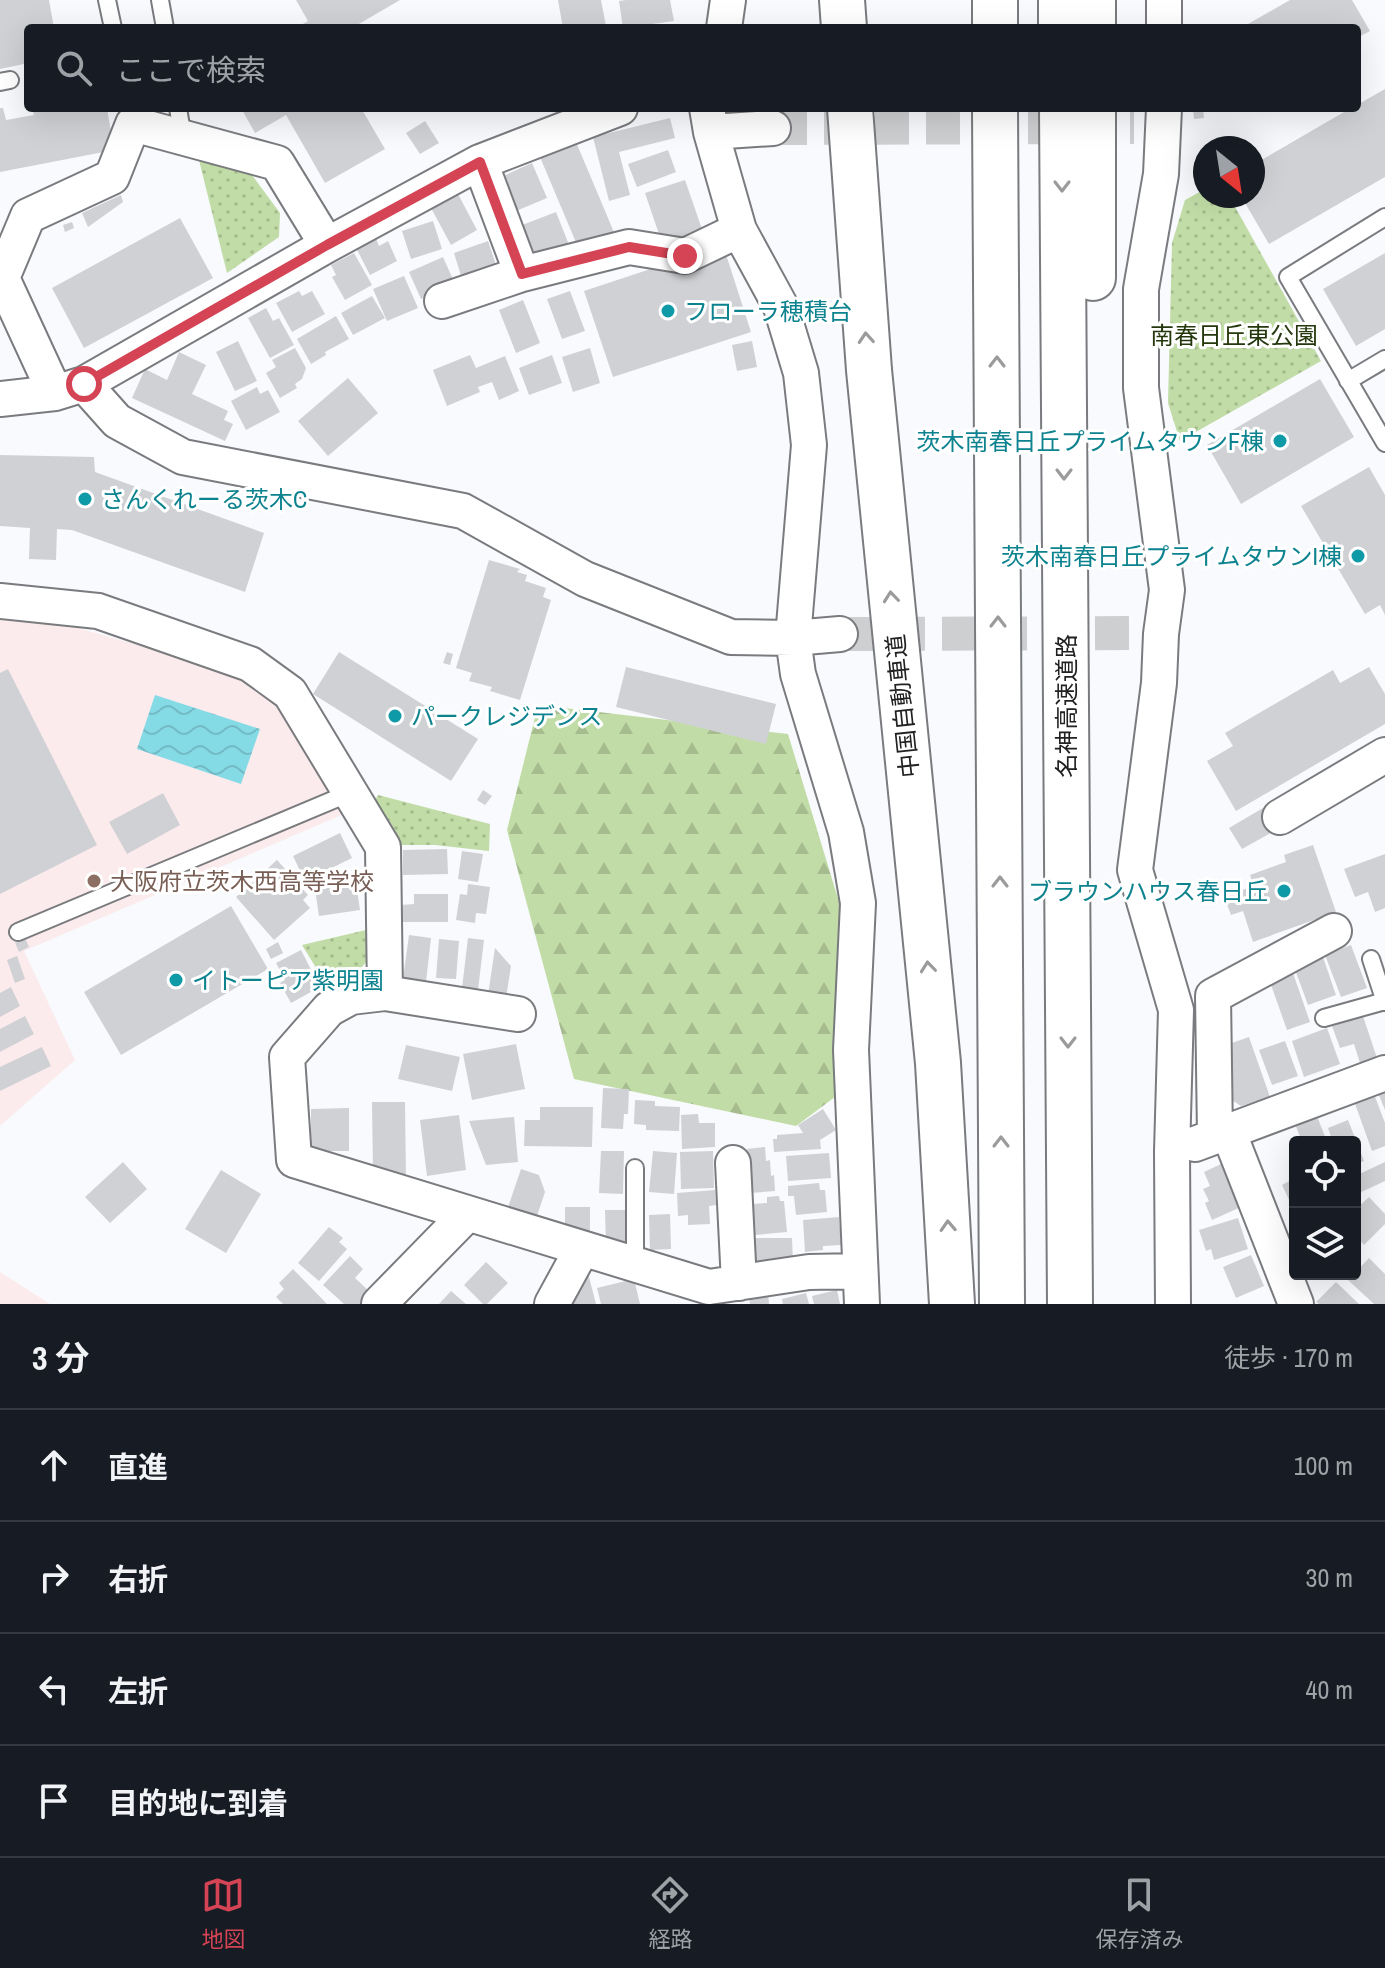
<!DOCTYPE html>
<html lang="ja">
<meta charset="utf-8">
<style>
body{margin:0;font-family:"Archivo Narrow","Noto Sans JP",sans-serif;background:#20242c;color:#f1f3f6}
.controls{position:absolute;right:24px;bottom:24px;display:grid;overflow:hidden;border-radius:8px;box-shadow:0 8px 32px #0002}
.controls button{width:72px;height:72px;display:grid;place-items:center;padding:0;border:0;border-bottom:2px solid #363941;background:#171b24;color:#f1f3f6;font:40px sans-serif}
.compass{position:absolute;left:1193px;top:136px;width:72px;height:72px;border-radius:50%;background:#171b24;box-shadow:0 8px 32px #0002;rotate:150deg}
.stop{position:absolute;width:24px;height:24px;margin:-18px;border:6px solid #d54455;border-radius:50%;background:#fff}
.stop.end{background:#d54455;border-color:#fff;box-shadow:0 2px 8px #0008}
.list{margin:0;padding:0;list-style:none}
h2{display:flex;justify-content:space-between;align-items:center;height:104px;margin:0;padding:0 32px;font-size:34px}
h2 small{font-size:26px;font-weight:400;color:#9ea1a6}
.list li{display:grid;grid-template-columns:52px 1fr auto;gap:24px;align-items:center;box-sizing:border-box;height:112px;padding:0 32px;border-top:2px solid #363941}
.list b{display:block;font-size:30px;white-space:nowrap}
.list em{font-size:26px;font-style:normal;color:#9ea1a6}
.icon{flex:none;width:44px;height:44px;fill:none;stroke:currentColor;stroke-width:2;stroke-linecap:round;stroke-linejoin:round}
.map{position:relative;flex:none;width:1385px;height:1304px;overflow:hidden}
.search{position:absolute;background:#171b24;box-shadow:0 8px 32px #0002;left:24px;right:24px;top:24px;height:88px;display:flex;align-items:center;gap:20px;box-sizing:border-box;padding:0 28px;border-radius:8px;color:#9ea1a6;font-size:30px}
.sheet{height:552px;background:#171b24}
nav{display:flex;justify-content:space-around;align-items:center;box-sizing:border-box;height:112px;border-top:2px solid #363941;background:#171b24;font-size:22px;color:#9ea1a6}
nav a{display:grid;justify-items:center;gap:4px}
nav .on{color:#d54455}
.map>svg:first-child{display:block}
.education{fill:#fcebec}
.forest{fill:url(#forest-firs)}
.park{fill:url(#park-dots)}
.water{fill:url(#water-waves)}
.building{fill:#d0d1d4}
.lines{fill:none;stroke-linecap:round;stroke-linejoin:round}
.street-tunnel{stroke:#cdcfd1;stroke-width:34;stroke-dasharray:34 17;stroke-linecap:butt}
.lane-casing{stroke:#797b7e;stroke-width:20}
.street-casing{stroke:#797b7e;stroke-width:38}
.highway-casing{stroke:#797b7e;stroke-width:48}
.lane{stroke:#fff;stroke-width:16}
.street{stroke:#fff;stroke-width:34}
.highway{stroke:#fff;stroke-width:44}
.oneway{stroke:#9b9b9c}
.route{stroke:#d54455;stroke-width:10}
.culture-dot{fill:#0f9aa8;stroke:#fff;stroke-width:3}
.education-dot{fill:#8d6e63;stroke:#fff;stroke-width:3}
.labels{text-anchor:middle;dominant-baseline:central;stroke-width:6;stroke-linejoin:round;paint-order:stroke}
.culture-label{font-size:24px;fill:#0d838f;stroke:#fff;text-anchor:start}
.park-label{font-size:24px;fill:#25370c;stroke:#fff}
.street-label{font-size:24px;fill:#212122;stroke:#fff}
.education-label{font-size:24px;fill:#785e54;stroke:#fff;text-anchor:start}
</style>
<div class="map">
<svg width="1385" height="1304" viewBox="0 0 1385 1304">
<defs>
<pattern id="forest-firs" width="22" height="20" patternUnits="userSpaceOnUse" patternTransform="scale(2)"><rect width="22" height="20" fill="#c1dca6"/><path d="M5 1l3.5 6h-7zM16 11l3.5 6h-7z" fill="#a6bc8f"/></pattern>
<pattern id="park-dots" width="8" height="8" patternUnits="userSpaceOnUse" patternTransform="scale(2)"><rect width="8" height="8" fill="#c1dca6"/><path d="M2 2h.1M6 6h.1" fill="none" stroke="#a6bc8f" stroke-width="1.8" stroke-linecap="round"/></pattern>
<pattern id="water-waves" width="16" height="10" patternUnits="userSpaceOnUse" patternTransform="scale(2)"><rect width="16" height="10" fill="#84dae5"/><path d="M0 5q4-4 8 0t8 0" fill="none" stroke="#72bbc4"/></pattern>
</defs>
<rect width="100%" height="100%" fill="#f8fafd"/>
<path class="education" d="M0,619L78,628L267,682L351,811L24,951L75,1060L0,1126Z
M0,1272L50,1304H0Z"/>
<path class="forest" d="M538,705L788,734L839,902V1094L796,1126L574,1079L507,830Z"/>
<path class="park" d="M199,160L252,175L280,213L279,237L227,273Z
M1205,189V196H1229L1321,361L1180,441L1168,403L1172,243L1185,200Z
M378,795L490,824L489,851L435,845H392L374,802Z
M366,930L372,955L351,980L328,987L302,945Z"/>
<path class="water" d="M155,695L260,729L241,784L137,749Z"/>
<path class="building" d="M0,0H49L54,28H28V76L24,64L0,69Z
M296,0H400L352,28H296L308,21Z
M558,0H601L606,26L563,28Z
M626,0H670L674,21L623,28L619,1Z
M1290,0H1352L1370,31L1357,38V28H1241Z
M1385,89V177L1269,244L1241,196H1253V165L1351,108H1357V105Z
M0,108H3L6,120L34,115L32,108H107L114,150L0,172Z
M241,108H361L385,149L325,183L286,115L255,133Z
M1193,108H1203L1204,118L1194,119Z
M670,118L675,138L619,152L630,195L609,201L593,137Z
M425,121L439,143L420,154L406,133Z
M576,142L616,237L580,252L540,157Z
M668,150L676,172L637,187L628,164Z
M532,163L547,198L516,211L501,177Z
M685,180L703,232L663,246L645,193Z
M458,194L477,230L451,245L431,208Z
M121,195L123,202L88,227L82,213Z
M556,212L571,250L531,265L517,227Z
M180,218L213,278L84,348L52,288Z
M433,221L442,249L411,259L402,231Z
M72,222L74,228L65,232L63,225Z
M375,236L379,246L388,241L397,261L370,275L355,246Z
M488,241L497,268L462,279L454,253Z
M723,245L751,332L613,377L584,291Z
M354,253L372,285L345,300L332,277L336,275L331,265Z
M1385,253V329L1356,346L1323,289Z
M443,257L455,284L421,299L409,272Z
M404,276L418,308L387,321L373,289Z
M299,291L302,296L312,291L325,314L292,332L276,303Z
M570,291L585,331L562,339L547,299Z
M372,296L385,318L353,335L341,313Z
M523,300L540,343L516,353L499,310Z
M266,308L273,321L279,318L294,345L270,358L248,318Z
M336,316L349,339L325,352L326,355L311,364L297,339Z
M238,341L257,381L235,391L216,352Z
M752,341L757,367L737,371L732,345Z
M295,348L306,368L302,379L295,384L297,388L280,398L266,373L276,367L272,360Z
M590,348L600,383L573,392L562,357Z
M179,352L206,365L192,394L228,411L224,420L233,424L225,441L132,398L145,369L167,380Z
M470,355L476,368L505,356L519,391L499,400L492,382L478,387L480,392L447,406L433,370Z
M552,355L562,383L529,395L519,368Z
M348,378L378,413L328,456L298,421Z
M1320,379L1354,437L1241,504L1207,445Z
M257,387L260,394L268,390L280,412L246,430L231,401Z
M0,455L94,457L95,472L264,533L245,592L72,530L57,529L56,560L29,559L30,528L0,526Z
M1369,467L1385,495V615L1380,605L1365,614L1301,506Z
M489,560L520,569L517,572L527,575L525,581L546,588L543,597L551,600L520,700L490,691L492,687L469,681L472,673L456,668Z
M339,652L478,739L451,781L313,694Z
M447,652L453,654L450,665L443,663Z
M626,667L776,704L766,744L616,707Z
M1369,667L1385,694V724L1236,811L1207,761L1233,746L1225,733L1333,670L1340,683Z
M8,669L97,845L0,894V673Z
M483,790L492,796L485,805L477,800Z
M163,793L180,825L127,854L109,822Z
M1263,808L1276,830L1242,849L1229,828Z
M340,833L352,858L305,881L293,856Z
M1313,845L1336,912L1253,942L1243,911L1231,915L1224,896L1254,886L1250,875L1286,862L1284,855Z
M447,849L448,874L403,875V850Z
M462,851L483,854L478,882L458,879Z
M1385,854V908L1375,912L1368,892L1355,897L1344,869Z
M277,860L308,895L303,900L310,908L274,940L236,897Z
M355,876L360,910L319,916L314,882Z
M468,884L490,887L486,914L476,913L475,923L456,920L460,894L467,895Z
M414,894H448V922H401V905L414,904Z
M231,906L268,969L121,1055L84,992Z
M409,935L431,938L426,982L403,979Z
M25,938L29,947L19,952L15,943Z
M468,938L484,940L478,990L462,988Z
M439,939L459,941L456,979L436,978Z
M278,942L283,953L271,959L266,949Z
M1351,945L1367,988L1341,997L1325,955Z
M495,948L511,966L506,998L488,995Z
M301,950L320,987L291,1003L280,983L285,980L276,963Z
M17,956L25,979L15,983L7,960Z
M1323,957L1336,995L1308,1005L1294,967Z
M1293,973L1310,1022L1287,1030L1270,982Z
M11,987L20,1006L0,1017V993Z
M25,1016L34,1034L0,1052V1029Z
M1363,1016L1377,1058L1360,1063L1354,1044L1340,1048L1332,1026Z
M1327,1028L1340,1064L1304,1077L1292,1041Z
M1249,1037L1270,1097L1241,1106L1224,1095L1226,1045Z
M1285,1041L1298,1076L1272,1085L1259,1050Z
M516,1044L525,1089L472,1100L463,1054Z
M406,1045L460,1057L452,1091L398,1079Z
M42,1047L51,1066L0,1091V1067Z
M1385,1085V1110L1376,1088Z
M603,1088L629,1089L628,1114H624L623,1129L601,1128Z
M1374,1094L1385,1123V1146L1372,1151L1354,1101Z
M635,1100L655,1101V1106L680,1107L679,1131L646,1130V1125L634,1124Z
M372,1102H405L406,1182L373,1173Z
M540,1107H593L592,1147L524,1146L525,1120H540Z
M349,1108V1151H311V1109Z
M1314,1108L1327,1142H1302L1292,1116Z
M823,1109L836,1130L820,1140L821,1149L774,1152L773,1139H777V1135L803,1133L798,1125Z
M698,1114L699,1123H715V1147L682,1149L681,1115Z
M459,1115L466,1170L427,1176L420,1120Z
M514,1117L518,1162L486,1165L469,1121Z
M1348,1120L1364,1161L1355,1164V1142H1333L1328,1128Z
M765,1147L766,1161L770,1160L771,1176L774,1175L775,1191L750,1193L747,1149Z
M601,1151H624L623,1194L599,1193Z
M653,1151L677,1153L674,1194L649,1192Z
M713,1151L714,1188L681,1189L680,1152Z
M829,1153L831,1178L788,1181L786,1156Z
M123,1162L147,1189L110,1223L85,1197Z
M1385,1162V1181L1357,1194L1355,1176Z
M1223,1163L1243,1206L1212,1220L1205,1203L1209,1201L1203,1189L1210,1186L1204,1172Z
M521,1169L539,1175L545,1192L535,1222L506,1213Z
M221,1170L261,1194L226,1253L185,1229Z
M1295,1178V1205L1292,1206L1282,1185Z
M819,1183L820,1190H825L827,1212L796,1215L794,1196H788V1186Z
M715,1190L716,1205L709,1206L710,1224L688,1225V1215L678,1216L677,1193Z
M779,1196L780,1201H784L787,1232L755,1235L752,1204L767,1203V1197Z
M1369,1197L1385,1214V1224L1364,1245L1355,1235V1210Z
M565,1207H590V1240H565Z
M605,1210H625V1244H606Z
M670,1214L671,1249L650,1250L649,1215Z
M839,1217L841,1245L823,1246V1250L805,1252L803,1220Z
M1238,1218L1248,1249L1214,1260L1211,1249L1206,1251L1199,1230Z
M329,1227L343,1238L339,1242L347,1249L319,1281L298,1263Z
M752,1238H792L793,1262L753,1263Z
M1251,1255L1264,1286L1236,1298L1223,1267Z
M350,1256L363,1269L355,1278L371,1293L361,1304H344L323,1285Z
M1369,1258L1385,1274V1304H1374L1348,1280Z
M486,1262L508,1283L487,1304H483L464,1285Z
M293,1269L327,1304H283L276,1297L284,1289L279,1283Z
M588,1273L596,1304H562Z
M634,1279L640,1304H601L597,1288Z
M1336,1282L1359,1304H1319L1316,1302Z
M837,1290L840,1304H814L812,1296Z
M451,1291L466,1304H439Z
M768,1293L769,1304H750L749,1295Z
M806,1293L809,1304H783L782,1299Z"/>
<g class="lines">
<path class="street-tunnel" d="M773,128L1134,127
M840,634L1140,633"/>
<defs>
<path id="lane" d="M107,0L113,28
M160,0L165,28
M0,82L10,80
M178,108L183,138
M1385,217L1288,277L1385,443
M1348,381L1385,359
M18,932L352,792
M1371,959L1385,1002
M1324,1018L1385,1001
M635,1168V1265"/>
<path id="street" d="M1164,0V28
M724,28L728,0
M707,108L711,132L739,230L781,307L801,373L809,445L793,638L798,674L846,832L858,903L851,1050L862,1304
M1164,108L1161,174L1141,289V388L1167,590L1161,634L1159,683L1135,870L1176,1010L1172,1152L1173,1304
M711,132L773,128
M480,162L522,274
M442,301L522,274L629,247L685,256L739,230
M84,384L117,421L183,457L463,511L585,579L731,637L793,638L840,634
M55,393L2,278L28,216L112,177L133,124L277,163L327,245
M0,399L55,393L84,384L327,245L480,162L620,108
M0,601L98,611L250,664L290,693L383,847L385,993L351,997L329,1009L287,1057L294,1160L709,1287L809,1272L859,1271
M1280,817L1385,755
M385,993L518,1014
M1228,1131L1296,1304
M1215,1136L1213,996L1334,931
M1195,1144L1385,1073
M733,1163L739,1283
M379,1304L466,1215
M552,1304L582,1249"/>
<path id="highway" d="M842,0L844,28
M995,0V28
M1061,0V28
M1093,0V28
M850,108L869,370L938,1063L952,1304
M995,108L1002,1304
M1062,108L1070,1304
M1093,108V278"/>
</defs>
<use href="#lane" class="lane-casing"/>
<use href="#street" class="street-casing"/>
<use href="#highway" class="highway-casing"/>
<use href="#lane" class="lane"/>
<use href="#street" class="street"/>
<use href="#highway" class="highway"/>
</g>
<defs><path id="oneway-chevron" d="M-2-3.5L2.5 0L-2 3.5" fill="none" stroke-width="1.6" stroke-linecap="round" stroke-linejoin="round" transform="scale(2)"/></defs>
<g class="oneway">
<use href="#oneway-chevron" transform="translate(1062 186) rotate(90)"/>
<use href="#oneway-chevron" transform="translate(866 338) rotate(-94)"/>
<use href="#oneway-chevron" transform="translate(997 362) rotate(-90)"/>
<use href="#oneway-chevron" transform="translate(1064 474) rotate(90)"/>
<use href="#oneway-chevron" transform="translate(891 597) rotate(-96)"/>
<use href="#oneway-chevron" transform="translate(998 622) rotate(-90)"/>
<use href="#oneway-chevron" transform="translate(1000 882) rotate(-90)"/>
<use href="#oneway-chevron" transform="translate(928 967) rotate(-96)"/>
<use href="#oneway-chevron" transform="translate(1068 1042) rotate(90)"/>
<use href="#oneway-chevron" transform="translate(1001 1142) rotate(-90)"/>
<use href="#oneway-chevron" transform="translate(948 1226) rotate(-93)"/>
</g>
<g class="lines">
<path class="route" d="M84,384L327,245L480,162L522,274L629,247L685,256"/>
</g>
<g class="culture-dot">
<circle cx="668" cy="311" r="8"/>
<circle cx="1280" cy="441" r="8"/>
<circle cx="85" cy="499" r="8"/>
<circle cx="1358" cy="556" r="8"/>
<circle cx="395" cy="716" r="8"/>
<circle cx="1284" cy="891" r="8"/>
<circle cx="176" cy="980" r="8"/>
</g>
<circle class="education-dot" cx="94" cy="881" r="8"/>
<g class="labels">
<g class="culture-label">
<text x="684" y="311">フローラ穂積台</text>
<text x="1264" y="441" text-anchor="end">茨木南春日丘プライムタウンF棟</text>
<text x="101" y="499">さんくれーる茨木C</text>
<text x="1342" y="556" text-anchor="end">茨木南春日丘プライムタウンI棟</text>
<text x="411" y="716">パークレジデンス</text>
<text x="1268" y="891" text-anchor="end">ブラウンハウス春日丘</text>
<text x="192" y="980">イトーピア紫明園</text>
</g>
<g class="park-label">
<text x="1234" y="335">南春日丘東公園</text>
</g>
<g class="street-label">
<text transform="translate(902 706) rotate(-96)">中国自動車道</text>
<text transform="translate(1066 706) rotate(-90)">名神高速道路</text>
</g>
<g class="education-label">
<text x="110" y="881">大阪府立茨木西高等学校</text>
</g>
</g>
</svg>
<div class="controls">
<button><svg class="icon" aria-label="locate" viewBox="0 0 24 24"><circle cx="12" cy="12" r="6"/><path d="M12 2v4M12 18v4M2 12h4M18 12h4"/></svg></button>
<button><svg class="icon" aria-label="layers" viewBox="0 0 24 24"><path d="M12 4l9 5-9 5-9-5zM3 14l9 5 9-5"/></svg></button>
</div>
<svg class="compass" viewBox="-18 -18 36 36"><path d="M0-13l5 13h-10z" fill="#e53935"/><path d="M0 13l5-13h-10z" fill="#9ea1a6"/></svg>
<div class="stop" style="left:84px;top:384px"></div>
<div class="stop end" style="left:685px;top:256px"></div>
<div class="search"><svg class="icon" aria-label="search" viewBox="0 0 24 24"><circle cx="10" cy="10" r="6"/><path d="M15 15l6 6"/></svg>ここで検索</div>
</div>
<section class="sheet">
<h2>3 分<small>徒歩 · 170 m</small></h2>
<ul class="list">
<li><svg class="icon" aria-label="ahead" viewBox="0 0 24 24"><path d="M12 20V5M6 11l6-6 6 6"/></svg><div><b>直進</b></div><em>100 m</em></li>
<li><svg class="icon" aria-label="right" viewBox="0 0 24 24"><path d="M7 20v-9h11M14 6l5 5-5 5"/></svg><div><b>右折</b></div><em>30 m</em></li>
<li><svg class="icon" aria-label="left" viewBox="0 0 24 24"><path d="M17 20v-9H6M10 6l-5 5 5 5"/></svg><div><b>左折</b></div><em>40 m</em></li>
<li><svg class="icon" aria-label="arrive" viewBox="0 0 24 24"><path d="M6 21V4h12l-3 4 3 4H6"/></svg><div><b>目的地に到着</b></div></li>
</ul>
</section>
<nav>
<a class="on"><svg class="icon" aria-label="map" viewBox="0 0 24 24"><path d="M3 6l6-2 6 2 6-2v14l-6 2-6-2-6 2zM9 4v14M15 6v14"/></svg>地図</a>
<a><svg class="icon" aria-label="directions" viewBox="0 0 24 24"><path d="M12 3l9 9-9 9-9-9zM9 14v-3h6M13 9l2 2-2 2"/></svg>経路</a>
<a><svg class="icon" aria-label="saved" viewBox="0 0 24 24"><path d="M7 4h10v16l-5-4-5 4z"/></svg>保存済み</a>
</nav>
